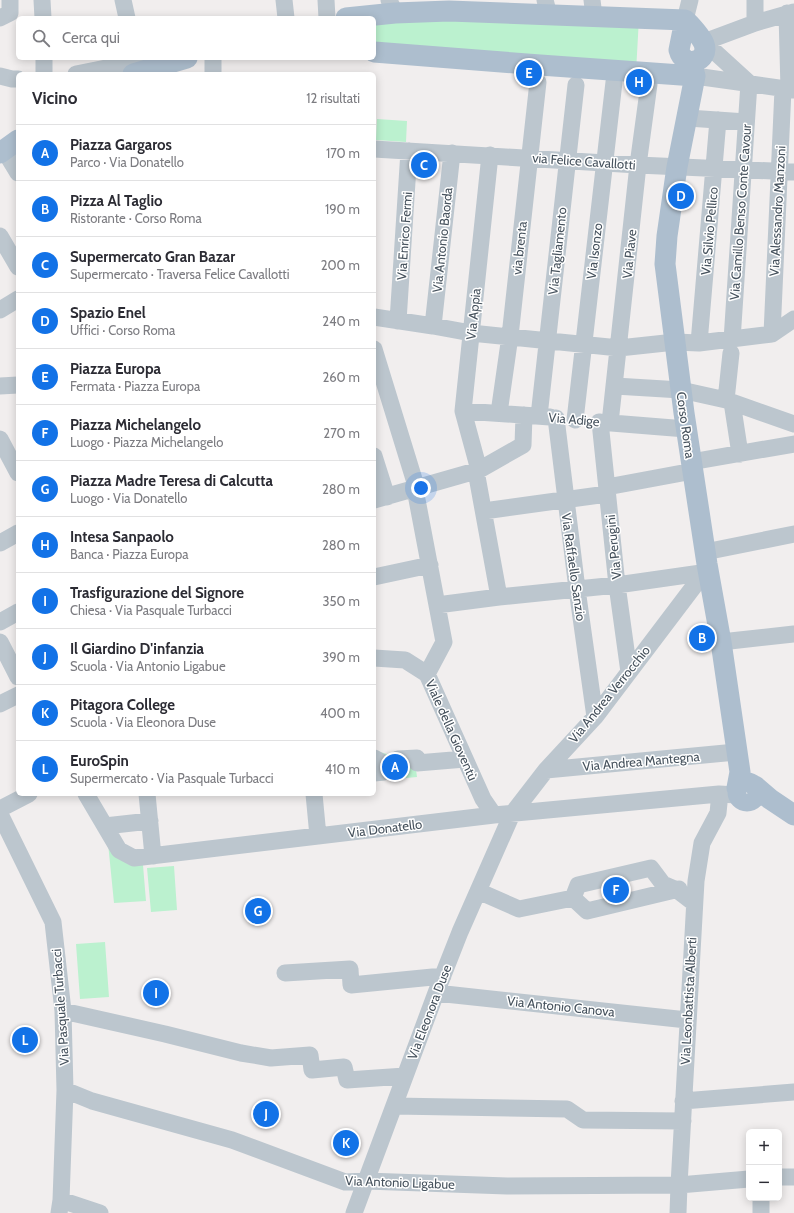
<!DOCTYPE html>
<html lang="it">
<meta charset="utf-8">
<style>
body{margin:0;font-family:Cabin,sans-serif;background:#f7f7f7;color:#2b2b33}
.controls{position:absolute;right:12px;bottom:12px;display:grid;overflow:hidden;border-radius:6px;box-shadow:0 2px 10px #0003}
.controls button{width:36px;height:36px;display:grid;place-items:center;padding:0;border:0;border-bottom:1px solid #e1e1e2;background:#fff;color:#2b2b33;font:20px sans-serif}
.you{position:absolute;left:421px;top:488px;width:14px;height:14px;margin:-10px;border:3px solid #fff;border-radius:50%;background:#1a73e8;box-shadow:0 0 0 6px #1a73e833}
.badge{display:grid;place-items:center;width:26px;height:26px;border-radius:50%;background:#1272e7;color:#fff;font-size:13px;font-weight:700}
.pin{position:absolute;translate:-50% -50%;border:2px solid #fff;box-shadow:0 1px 4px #0006}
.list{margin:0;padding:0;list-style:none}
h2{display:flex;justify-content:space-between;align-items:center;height:52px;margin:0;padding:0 16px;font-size:17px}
h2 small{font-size:13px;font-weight:400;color:#7c7c81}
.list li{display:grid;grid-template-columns:26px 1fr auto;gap:12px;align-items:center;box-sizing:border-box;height:56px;padding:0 16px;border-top:1px solid #e1e1e2}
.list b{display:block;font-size:15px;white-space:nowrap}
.list p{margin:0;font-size:13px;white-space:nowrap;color:#7c7c81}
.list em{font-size:13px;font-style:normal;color:#7c7c81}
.icon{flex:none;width:22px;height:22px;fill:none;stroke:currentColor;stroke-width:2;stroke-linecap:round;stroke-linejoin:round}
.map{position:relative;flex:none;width:794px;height:1213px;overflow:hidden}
.search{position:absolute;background:#fff;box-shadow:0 2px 10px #0003;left:16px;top:16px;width:360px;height:44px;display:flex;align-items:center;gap:10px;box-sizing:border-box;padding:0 14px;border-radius:6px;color:#7c7c81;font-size:15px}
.panel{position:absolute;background:#fff;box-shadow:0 2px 10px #0003;left:16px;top:72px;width:360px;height:724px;border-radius:6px}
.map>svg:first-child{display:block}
.green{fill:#bbf1cf}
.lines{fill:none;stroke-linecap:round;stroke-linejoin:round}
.minor{stroke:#bcc6ce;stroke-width:17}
.major{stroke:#adbece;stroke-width:21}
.labels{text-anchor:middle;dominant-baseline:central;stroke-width:3;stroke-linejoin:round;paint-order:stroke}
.street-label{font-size:13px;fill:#46525d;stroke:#fff}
</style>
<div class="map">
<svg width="794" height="1213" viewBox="0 0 794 1213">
<rect width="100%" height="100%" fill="#f1eeee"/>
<path class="green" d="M374,18H639L636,72L374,52Z
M377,119L407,121L406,142L376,140Z
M374,750L396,757L414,755L417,777L374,781Z
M108,843L143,865L146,901L114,903Z
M174,866L177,910L151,912L147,868Z
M105,942L109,997L80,999L76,944Z"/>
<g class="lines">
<path class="minor" d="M42,0L43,18
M123,0L127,18
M284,0L286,18
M326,0L327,18
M389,0L395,13
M545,0L549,15
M592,0L594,16
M755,0V23
M787,13L789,90
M0,18L10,13V0
M685,20L690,0
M44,58V74
M213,58V74
M76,74L136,62
M0,76L12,79H18
M695,76L794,90
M749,83L704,42L755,23L794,12
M688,118L746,122
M374,149L638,165L794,172
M4,150L18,173
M0,236L18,267
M0,310L18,299
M374,317L433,326L471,333L619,348L675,342L699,343L772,334L794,319
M398,321L409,151
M433,326L452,153
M772,334L783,89
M732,340L749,83
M699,343L718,120
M374,349L417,489
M0,386L18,385
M615,386L681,390L726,400L794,424
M726,400L731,353
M732,402L740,454
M463,411L550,417
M499,413L510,336L538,82
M539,416L576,85
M556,418L577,589L595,717
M575,420L614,82
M599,422L686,429
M600,422L617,585L629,672
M610,423L638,165L649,84
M0,439L18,473
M374,456L387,497
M691,462L794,444
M479,470L463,411L490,155
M476,471L499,597
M607,487L693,471
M415,489L444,642L427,674
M374,500L479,470L523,445L524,415
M484,511L607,494
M0,543L18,533
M705,552L794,534
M374,577L430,565
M437,605L499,597L617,585L708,572
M0,622L18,612
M0,642L18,677
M721,642L794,634
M374,658L405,660L427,674L483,799L494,815
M0,704L18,695
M374,758L381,762L388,769
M546,770L736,752
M374,773L384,772L398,759L417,758V763L465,759
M86,794L119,850L134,858L494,815L719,794L737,795
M147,794L153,856
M314,794L318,836
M0,809L29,794
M0,814L53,922L63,1011L65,1090L61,1200L59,1213
M105,826L150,821
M478,891L519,909L573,898
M573,898L578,885L651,868L663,884L677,890L694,903
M573,898L587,911L679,889
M285,973L350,969L351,985L443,976
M436,993L687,1020
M63,1011L165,1034L241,1053L271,1058L310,1055L312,1070L344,1067L347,1080L405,1076
M65,1090L92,1101L232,1140L345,1182L366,1181L507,1186L679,1185L749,1179
M683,1101L794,1092
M394,1106L567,1109L583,1120L683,1121
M779,1177H794
M761,1198V1213
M61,1200L100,1213
M354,1213L436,993L460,932L512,814L546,770L595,717L704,573
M678,1213L679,1185L696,881L702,843L718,813L719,803V794"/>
<path class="major" d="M346,18L395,13L449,11L685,20C690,24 702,38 704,44C710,61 684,70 679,50L685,20
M374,52L540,65L695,76
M691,62L695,76L677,167L667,236L665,264L684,413L707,564L721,642L740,772L737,788
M133,74L187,58
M0,153L18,140
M738 792a9 9 0 1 1 18 0a9 9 0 1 1-18 0Z
M755,786L770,799L794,815"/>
</g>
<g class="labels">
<g class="street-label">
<text transform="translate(584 161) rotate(4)">via Felice Cavallotti</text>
<text transform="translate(777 211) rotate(-87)">Via Alessandro Manzoni</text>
<text transform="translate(740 212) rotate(-86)">Via Camillo Benso Conte Cavour</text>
<text transform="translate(709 231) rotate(-85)">Via Silvio Pellico</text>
<text transform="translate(404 236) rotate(-86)">Via Enrico Fermi</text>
<text transform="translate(442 240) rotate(-84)">Via Antonio Baorda</text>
<text transform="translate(519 248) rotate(-84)">via brenta</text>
<text transform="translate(557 251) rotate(-84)">Via Tagliamento</text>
<text transform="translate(594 251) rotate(-83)">Via Isonzo</text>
<text transform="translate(629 254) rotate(-84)">Via Piave</text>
<text transform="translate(473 314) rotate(-84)">Via Appia</text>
<text transform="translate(574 419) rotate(5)">Via Adige</text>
<text transform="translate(686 425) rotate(82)">Corso Roma</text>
<text transform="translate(613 547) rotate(-96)">Via Perugini</text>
<text transform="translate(574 567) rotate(82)">Via Raffaello Sanzio</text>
<text transform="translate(609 694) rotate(-51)">Via Andrea Verrocchio</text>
<text transform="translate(452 730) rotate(66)">Viale della Gioventù</text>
<text transform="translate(641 761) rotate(-5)">Via Andrea Mantegna</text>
<text transform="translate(385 828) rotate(-7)">Via Donatello</text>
<text transform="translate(688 1001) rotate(-87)">Via Leonbattista Alberti</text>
<text transform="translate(561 1006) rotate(6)">Via Antonio Canova</text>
<text transform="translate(60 1007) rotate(-94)">Via Pasquale Turbacci</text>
<text transform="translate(429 1012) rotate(-69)">Via Eleonora Duse</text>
<text transform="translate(400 1182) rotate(2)">Via Antonio Ligabue</text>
</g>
</g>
</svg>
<div class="controls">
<button>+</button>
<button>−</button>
</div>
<div class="you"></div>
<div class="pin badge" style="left:395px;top:767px">A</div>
<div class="pin badge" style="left:702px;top:638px">B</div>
<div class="pin badge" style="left:424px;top:165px">C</div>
<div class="pin badge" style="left:681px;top:196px">D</div>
<div class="pin badge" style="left:529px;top:73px">E</div>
<div class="pin badge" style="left:616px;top:890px">F</div>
<div class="pin badge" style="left:258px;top:911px">G</div>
<div class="pin badge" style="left:639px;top:82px">H</div>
<div class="pin badge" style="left:156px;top:993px">I</div>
<div class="pin badge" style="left:266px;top:1114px">J</div>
<div class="pin badge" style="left:346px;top:1143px">K</div>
<div class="pin badge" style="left:25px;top:1040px">L</div>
<div class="search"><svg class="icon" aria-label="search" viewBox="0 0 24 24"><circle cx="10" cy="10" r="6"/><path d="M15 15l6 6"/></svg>Cerca qui</div>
<section class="panel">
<h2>Vicino<small>12 risultati</small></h2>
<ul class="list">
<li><span class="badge">A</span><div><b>Piazza Gargaros</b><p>Parco · Via Donatello</p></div><em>170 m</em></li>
<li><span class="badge">B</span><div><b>Pizza Al Taglio</b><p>Ristorante · Corso Roma</p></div><em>190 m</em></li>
<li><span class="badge">C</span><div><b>Supermercato Gran Bazar</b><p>Supermercato · Traversa Felice Cavallotti</p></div><em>200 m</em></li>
<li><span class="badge">D</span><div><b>Spazio Enel</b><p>Uffici · Corso Roma</p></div><em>240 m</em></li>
<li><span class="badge">E</span><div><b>Piazza Europa</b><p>Fermata · Piazza Europa</p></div><em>260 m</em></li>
<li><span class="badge">F</span><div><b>Piazza Michelangelo</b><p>Luogo · Piazza Michelangelo</p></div><em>270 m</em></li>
<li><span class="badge">G</span><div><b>Piazza Madre Teresa di Calcutta</b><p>Luogo · Via Donatello</p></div><em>280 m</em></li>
<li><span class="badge">H</span><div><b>Intesa Sanpaolo</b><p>Banca · Piazza Europa</p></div><em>280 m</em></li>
<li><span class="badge">I</span><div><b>Trasfigurazione del Signore</b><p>Chiesa · Via Pasquale Turbacci</p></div><em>350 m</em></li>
<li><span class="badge">J</span><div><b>Il Giardino D'infanzia</b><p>Scuola · Via Antonio Ligabue</p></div><em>390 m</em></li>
<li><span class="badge">K</span><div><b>Pitagora College</b><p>Scuola · Via Eleonora Duse</p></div><em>400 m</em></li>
<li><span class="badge">L</span><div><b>EuroSpin</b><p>Supermercato · Via Pasquale Turbacci</p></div><em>410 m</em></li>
</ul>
</section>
</div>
